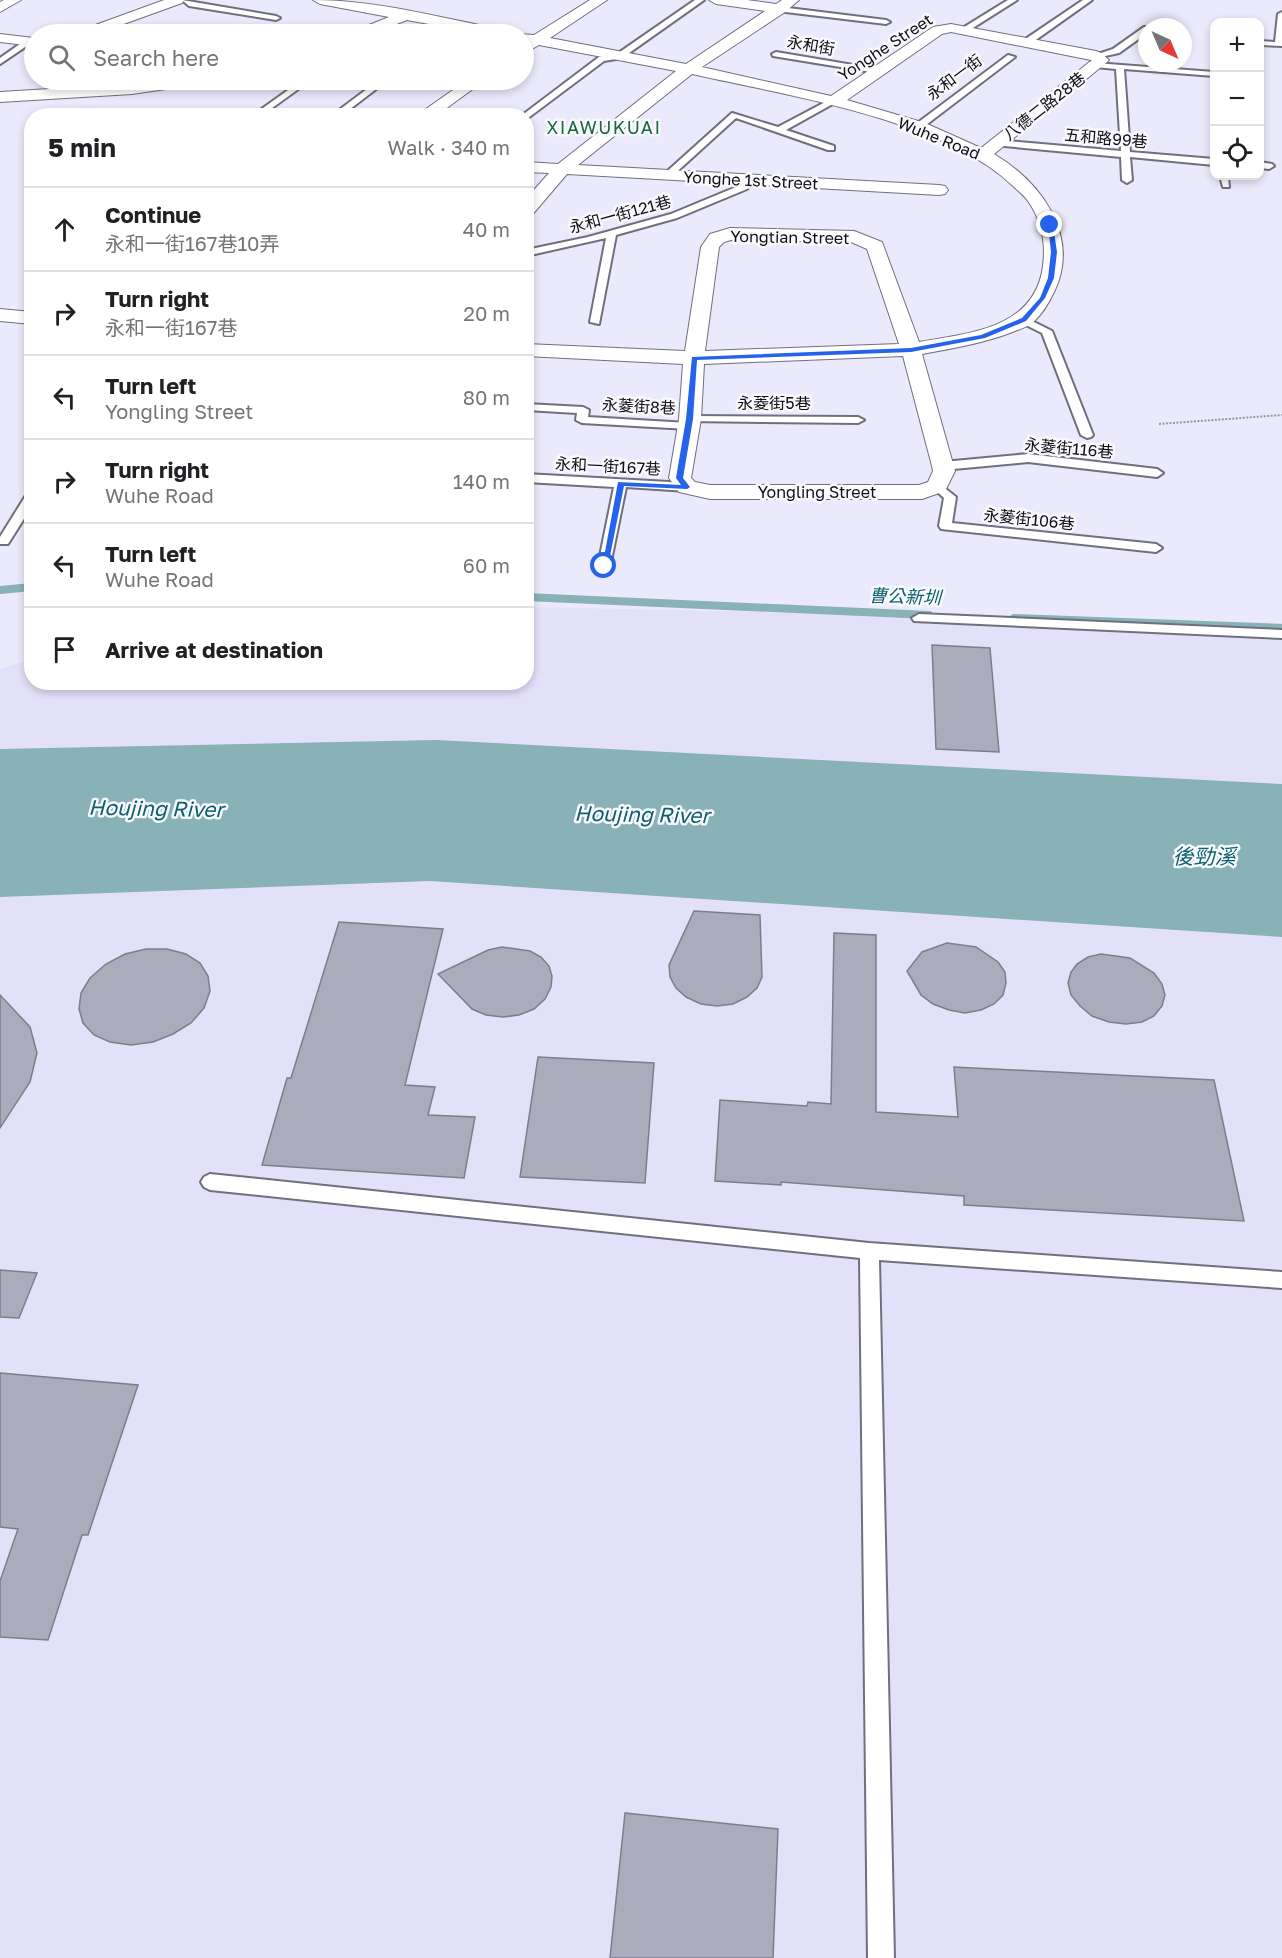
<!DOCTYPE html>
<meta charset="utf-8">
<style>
body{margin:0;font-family:"Golos Text","Noto Sans TC",sans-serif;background:#f6f6f6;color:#202124}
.controls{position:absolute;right:18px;top:18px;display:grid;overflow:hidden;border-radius:12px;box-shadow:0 3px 9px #0003}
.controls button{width:54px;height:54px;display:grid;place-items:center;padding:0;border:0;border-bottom:2px solid #e0e0e0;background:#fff;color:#202124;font:30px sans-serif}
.compass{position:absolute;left:1138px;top:18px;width:54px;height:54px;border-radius:50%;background:#fff;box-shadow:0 3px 9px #0003;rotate:136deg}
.stop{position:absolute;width:18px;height:18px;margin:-14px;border:4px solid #2563eb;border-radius:50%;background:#fff}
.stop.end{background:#2563eb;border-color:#fff;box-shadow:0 2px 6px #0008}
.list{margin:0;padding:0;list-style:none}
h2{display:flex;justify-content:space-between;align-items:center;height:78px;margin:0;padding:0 24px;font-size:26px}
h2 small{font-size:20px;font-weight:400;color:#757577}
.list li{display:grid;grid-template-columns:39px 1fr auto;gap:18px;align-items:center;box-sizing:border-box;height:84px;padding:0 24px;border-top:2px solid #e0e0e0}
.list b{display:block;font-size:22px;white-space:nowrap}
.list p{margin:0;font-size:20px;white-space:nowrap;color:#757577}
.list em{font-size:20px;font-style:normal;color:#757577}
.icon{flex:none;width:33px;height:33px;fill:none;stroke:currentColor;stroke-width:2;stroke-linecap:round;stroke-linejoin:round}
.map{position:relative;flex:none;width:1282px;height:1958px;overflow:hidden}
.search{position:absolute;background:#fff;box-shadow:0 3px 9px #0003;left:24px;top:24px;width:510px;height:66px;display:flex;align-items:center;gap:15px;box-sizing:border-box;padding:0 21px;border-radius:33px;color:#757577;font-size:22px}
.panel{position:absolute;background:#fff;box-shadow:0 3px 9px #0003;left:24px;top:108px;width:510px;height:582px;border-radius:24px}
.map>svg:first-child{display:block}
.built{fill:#e3e0fa}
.water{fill:#88b1b8}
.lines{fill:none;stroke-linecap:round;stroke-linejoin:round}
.stream{stroke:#88b1b8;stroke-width:8}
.building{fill:#acabbc;stroke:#7e7d8d;stroke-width:1.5}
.service-casing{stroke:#706f7e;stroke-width:4}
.minor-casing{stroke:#706f7e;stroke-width:2}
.path{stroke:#9695a2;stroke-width:2;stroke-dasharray:2 1.5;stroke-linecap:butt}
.service{fill:#fff;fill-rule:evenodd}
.minor{fill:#fff;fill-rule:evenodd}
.route{fill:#2563eb}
.labels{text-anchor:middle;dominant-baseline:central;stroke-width:5;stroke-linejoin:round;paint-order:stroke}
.far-street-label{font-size:16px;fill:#0f0e14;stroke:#f9f9fd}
.far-neighbourhood-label{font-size:18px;letter-spacing:1.5px;fill:#1c673d;stroke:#f9f9fd}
.far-water-label{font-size:18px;font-style:italic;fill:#0c616d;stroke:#f9f9fd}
.water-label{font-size:21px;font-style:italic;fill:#0c616d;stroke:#f9f9fd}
</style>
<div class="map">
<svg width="1282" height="1958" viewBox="0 0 1282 1958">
<rect width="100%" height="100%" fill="#ebeafc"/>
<path class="built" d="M527,607L1282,623V1958H0V669L31,659L32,682H526Z"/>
<path class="water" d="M436,740L1282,784V937L430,881L0,897V749Z"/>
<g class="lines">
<path class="stream" d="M0,590L32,587
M526,597L929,615
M1014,618L1282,628"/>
</g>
<path class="building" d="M932,645L990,648L999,752L936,749Z
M694,911L760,915L762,977L757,988L747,997L733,1004L717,1006L701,1004L686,997L676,988L670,977L669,965Z
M339,922L443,929L405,1085L435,1087L428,1115L475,1117L464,1178L262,1165L287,1078H291Z
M834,933L876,935V1112L958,1117L954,1067L1214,1080L1244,1221L964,1205V1196L781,1182V1185L715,1181L720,1100L807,1106L808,1102L831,1104Z
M947,943L976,947L998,962L1005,972L1006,983L1003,995L994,1004L981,1010L965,1013L949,1010L933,1004L921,995L907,971L922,952Z
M502,947L530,951L541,957L549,966L552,976L551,987L545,999L534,1009L519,1015L503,1017L486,1015L472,1009L438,974L488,950Z
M146,949H167L186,954L200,963L208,976L210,991L204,1008L191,1023L173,1034L153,1042L131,1045L110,1042L94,1035L83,1023L79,1009L81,993L90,978L106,964L125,954Z
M1101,954L1130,958L1154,973L1162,984L1165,995L1162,1006L1154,1016L1142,1022L1126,1024L1109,1022L1092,1016L1080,1006L1071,995L1068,983L1071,972L1077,964L1088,957Z
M0,995L30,1027L37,1053L30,1082L0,1128Z
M538,1057L654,1063L645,1183L520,1177Z
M0,1270L37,1273L19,1318L0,1317Z
M0,1373L138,1385L88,1535H82L48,1640L0,1637V1581L18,1529L0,1527Z
M625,1813L778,1829L773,1958H610Z"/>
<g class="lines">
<defs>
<path id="service" d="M182,0L276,16L280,18L276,20L189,6Z
M695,0H704L622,58L604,61L528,118L521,116L599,57L617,54Z
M1008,0H1017L968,31L961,29Z
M1083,0H1092L1030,44H1024V40Z
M780,7L886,20L890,22L886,24L777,11L776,9Z
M1282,12V46L1260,45V41L1275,42L1278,14Z
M455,23L462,25L449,34H441Z
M273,27L290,34H280L272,31L247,34Z
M1144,27H1148L1147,33L1119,53L1096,58L1092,56L1113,49Z
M27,39L34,41L0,64V58Z
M776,52L877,69L881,71L877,73L773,56L772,54Z
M1008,55L1015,57L922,128H916V124Z
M1095,63L1214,72V76L1124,69L1130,152L1214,159V165L1130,157L1132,180L1127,183L1122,180L1121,157L993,145L992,143L996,140L1121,151L1116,69L1095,67Z
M302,80H311L261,116H252Z
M379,80H388L341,116H331Z
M831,99L838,101L786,130L834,146V150H828L736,118L671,177L663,175L732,113L778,127Z
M1260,162L1272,164L1274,166L1269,169L1260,168Z
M1220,176H1228L1229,187H1223Z
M749,177L754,180L747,189L677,218L616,235L599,324L590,322L606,238L526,256V250L588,237L671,214L741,185Z
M1024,317L1052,331L1093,435L1091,437L1087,438L1081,435L1042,333L1020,322L1019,320Z
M526,404L583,407L589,410L588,417L688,423L694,426L688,429L582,423L576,420L577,413L526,410Z
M690,416L858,417L864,420L858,423L686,421V417Z
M1028,454L1157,469L1163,473L1157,477L1028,462L943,470L937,466L943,462Z
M526,474L687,483L693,487L687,491L626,487L610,566L604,570L598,566L614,487L526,482Z
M937,482L956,497L952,523L1156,544L1162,548L1156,552L941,529L939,526L944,498L931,486Z
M28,492H32V506L8,544H0V537Z
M919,614L1282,630V638L914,621L912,618Z
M210,1174L869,1243L1282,1272V1288L879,1260L894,1958H868L860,1258L210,1190L204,1187L201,1182L204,1177Z"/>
<path id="minor" d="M4,0H21L0,12V2Z
M164,0H184L182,3L96,34H77L79,31Z
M313,0C377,0 441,18 504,30L511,34H483L407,20L371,34H352L354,31L389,17L320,4Z
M590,0H607L550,38L686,64L765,11L716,4L709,0H747L776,4L782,0H799L785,12L702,67L831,96L933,27L951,24L1096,51L1101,53L1109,60L1106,63L994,154C1041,182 1080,235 1055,290C1050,301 1041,316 1032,323C1027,327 1020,329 1015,331C985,343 954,348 922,354L955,471L945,491L922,499H710L679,492L669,478L679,419L683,364L526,356V344L685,351L701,247L710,234L730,228L854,231L882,242L919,342C969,333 1035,329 1043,266C1046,243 1042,221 1028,201C1024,195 1017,190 1012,185C943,119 785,95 692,74L578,165L939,185L945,186L948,190L945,194L939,195L567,174L532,215L526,216V199L549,173L526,172V162L558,164L676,71L539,45L532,49L524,50V34H520L534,35ZM951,32L1091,60H1092L981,148L925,123L847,100L942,34ZM731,240L851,242L867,249L899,344L705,351L719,247L724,242ZM903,356L932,466L933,471L928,482L919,485H710L695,482L691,478L701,419L704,364Z
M0,34L34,38V46L0,42Z
M164,80H201L193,85L132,94L0,102V92L132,84Z
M467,80H485L436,116H416Z
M0,309L32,312V324L0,321Z"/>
</defs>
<use href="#service" class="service-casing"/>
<use href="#minor" class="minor-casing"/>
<path class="path" d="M1159,424L1282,415"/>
<use href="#service" class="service"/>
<use href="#minor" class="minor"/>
</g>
<path class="route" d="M1050,223L1053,225L1057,252L1054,278L1045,298L1026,321L985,338L911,352L697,360L693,419L683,478L690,487L687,489L624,486L608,566L602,568L618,482L681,485L676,478L686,419L692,357L911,348L981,335L1022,318L1040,298L1048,278L1051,252L1048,225Z"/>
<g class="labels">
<g class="far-street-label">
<text transform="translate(811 45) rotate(10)">永和街</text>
<text transform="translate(885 47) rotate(-33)">Yonghe Street</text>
<text transform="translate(954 77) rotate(-37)">永和一街</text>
<text transform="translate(1044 106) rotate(-38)">八德二路28巷</text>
<text transform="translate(939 138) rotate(22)">Wuhe Road</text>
<text transform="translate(1106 138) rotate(5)">五和路99巷</text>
<text transform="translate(751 180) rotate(3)">Yonghe 1st Street</text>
<text transform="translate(620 214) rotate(-15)">永和一街121巷</text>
<text transform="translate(790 237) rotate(1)">Yongtian Street</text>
<text x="774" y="403">永菱街5巷</text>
<text transform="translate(639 406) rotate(3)">永菱街8巷</text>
<text transform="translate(1069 448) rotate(5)">永菱街116巷</text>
<text transform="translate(608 466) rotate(3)">永和一街167巷</text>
<text x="817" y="492">Yongling Street</text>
<text transform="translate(1029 519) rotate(6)">永菱街106巷</text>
</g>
<g class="far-neighbourhood-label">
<text x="604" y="127">XIAWUKUAI</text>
</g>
<g class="far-water-label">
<text transform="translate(905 596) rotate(2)">曹公新圳</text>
</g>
<g class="water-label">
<text transform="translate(156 808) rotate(1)">Houjing River</text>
<text transform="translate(642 814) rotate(1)">Houjing River</text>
<text x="1204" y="856">後勁溪</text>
</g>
</g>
</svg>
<div class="controls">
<button>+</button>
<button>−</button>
<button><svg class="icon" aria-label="locate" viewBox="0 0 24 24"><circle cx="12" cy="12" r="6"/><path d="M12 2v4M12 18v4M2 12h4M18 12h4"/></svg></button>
</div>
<svg class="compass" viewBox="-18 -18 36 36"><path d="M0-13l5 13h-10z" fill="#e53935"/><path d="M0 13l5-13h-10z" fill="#757577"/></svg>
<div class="stop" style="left:604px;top:566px"></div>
<div class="stop end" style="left:1050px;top:225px"></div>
<div class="search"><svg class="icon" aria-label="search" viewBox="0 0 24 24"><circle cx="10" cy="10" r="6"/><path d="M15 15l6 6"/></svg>Search here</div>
<section class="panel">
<h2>5 min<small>Walk · 340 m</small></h2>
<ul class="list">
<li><svg class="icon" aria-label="ahead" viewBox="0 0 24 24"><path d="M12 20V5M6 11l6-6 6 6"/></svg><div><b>Continue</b><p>永和一街167巷10弄</p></div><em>40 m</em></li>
<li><svg class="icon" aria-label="right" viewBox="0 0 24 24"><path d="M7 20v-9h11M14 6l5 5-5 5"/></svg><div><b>Turn right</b><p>永和一街167巷</p></div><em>20 m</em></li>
<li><svg class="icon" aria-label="left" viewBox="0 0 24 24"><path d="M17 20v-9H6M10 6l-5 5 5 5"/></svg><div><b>Turn left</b><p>Yongling Street</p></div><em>80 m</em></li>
<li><svg class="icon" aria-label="right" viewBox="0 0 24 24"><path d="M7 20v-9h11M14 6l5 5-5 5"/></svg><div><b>Turn right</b><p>Wuhe Road</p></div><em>140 m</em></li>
<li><svg class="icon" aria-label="left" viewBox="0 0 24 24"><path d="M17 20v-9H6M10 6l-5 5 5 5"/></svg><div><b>Turn left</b><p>Wuhe Road</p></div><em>60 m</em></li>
<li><svg class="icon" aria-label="arrive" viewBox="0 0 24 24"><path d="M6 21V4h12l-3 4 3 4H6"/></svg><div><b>Arrive at destination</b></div></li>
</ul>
</section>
</div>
